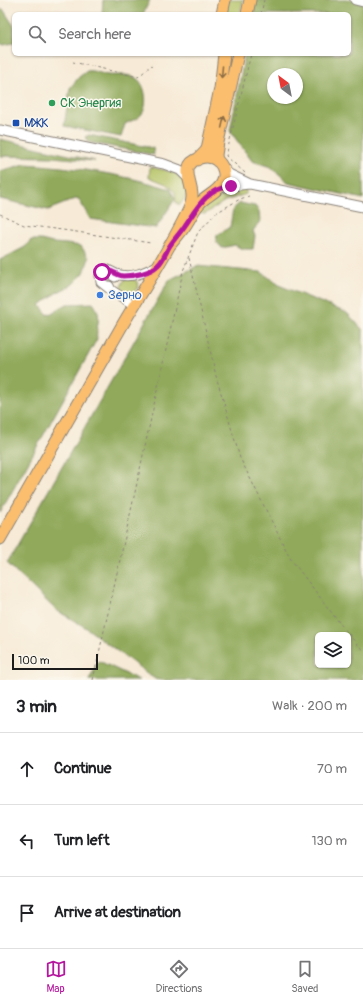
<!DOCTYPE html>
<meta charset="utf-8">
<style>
body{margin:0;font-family:Pangolin,sans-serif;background:#f2f2f2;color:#202124}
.controls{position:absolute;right:12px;bottom:12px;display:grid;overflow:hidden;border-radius:6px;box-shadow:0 1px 3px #0004}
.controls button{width:36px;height:36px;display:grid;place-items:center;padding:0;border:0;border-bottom:1px solid #e0e0e0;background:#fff;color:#202124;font:20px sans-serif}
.compass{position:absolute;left:267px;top:68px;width:36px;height:36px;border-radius:50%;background:#fff;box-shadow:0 1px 3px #0004;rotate:328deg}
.scale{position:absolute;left:12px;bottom:10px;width:86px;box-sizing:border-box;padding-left:4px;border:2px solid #1c1c1c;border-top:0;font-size:11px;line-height:14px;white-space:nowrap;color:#1c1c1c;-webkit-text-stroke:3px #fbf7ec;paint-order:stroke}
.stop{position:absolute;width:12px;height:12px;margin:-9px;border:3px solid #b5179e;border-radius:50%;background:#fff}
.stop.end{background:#b5179e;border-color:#fff;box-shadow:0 1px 4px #0008}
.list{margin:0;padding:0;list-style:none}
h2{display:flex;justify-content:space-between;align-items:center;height:52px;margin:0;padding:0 16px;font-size:17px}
h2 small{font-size:13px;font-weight:400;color:#757577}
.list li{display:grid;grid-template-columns:26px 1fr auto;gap:12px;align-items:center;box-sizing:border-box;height:72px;padding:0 16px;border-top:1px solid #e0e0e0}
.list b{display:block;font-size:15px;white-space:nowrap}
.list em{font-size:13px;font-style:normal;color:#757577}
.icon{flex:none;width:22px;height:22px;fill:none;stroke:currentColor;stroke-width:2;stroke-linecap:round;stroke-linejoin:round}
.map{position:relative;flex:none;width:363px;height:680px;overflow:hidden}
.search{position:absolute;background:#fff;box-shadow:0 1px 3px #0004;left:12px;right:12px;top:12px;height:44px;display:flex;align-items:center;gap:10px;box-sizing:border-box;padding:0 14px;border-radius:6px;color:#757577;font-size:15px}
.sheet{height:268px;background:#fff}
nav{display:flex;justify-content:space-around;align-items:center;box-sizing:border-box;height:56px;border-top:1px solid #e0e0e0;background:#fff;font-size:11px;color:#757577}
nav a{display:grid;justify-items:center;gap:2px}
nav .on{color:#b5179e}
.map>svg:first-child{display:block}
.green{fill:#b5c365;stroke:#687040}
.forest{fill:#90a95a;stroke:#56623b;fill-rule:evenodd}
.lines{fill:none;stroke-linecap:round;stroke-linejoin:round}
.minor-tunnel{stroke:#cbc1b1;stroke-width:9;stroke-dasharray:9 4.5;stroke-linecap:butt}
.minor-casing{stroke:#8a8379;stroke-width:11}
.major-casing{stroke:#8a8379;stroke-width:13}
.path{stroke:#8a8379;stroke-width:1;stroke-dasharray:3 3;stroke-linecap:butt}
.minor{stroke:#fff;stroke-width:9}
.major{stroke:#fbbe6e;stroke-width:11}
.oneway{stroke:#8c6d45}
.route{stroke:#b5179e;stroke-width:5}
.leisure-dot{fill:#2e9e5b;stroke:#fbf7ec;stroke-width:1.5}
.transit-dot{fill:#1a4fb4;stroke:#fbf7ec;stroke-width:1.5}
.shop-dot{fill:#3f7fe0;stroke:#fbf7ec;stroke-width:1.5}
.labels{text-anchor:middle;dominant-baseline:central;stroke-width:3;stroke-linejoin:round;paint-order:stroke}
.leisure-label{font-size:13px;fill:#27864d;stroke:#fbf7ec;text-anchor:start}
.transit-label{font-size:13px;fill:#164399;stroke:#fbf7ec;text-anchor:start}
.shop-label{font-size:13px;fill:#366cbe;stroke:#fbf7ec;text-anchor:start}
</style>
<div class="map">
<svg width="363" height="680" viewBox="0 0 363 680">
<rect width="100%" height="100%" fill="#fbf7ec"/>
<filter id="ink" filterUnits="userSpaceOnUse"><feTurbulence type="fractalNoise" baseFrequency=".025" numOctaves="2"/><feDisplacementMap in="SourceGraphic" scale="8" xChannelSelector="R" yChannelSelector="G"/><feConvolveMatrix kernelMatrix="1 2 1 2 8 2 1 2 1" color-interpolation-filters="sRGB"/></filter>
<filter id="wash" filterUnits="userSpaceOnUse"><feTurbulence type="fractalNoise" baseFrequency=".012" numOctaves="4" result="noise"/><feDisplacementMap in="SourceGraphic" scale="16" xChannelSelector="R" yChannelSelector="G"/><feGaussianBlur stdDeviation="0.9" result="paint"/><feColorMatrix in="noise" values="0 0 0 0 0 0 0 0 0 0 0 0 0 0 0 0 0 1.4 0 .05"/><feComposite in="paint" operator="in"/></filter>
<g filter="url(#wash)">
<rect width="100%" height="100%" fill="#f7ead6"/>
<path class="green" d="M228,0H243L240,14H225Z
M150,167C163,170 193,173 187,194C186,198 182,202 180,205L176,203L175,192L166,184L149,177Z
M234,188L246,189V194L225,201L205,214L198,213C206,199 219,192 234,188Z
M125,279L136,280L139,286C134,293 131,295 123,293C119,288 122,284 125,279Z"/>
<path class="forest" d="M103,0H150L143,14H102Z
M256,0H363V199L288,182L271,167L252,161L230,131L245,54H349V14H253ZM273,74H297V98H273Z
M3,9L14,26V44L13,43L4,45L0,43V11Z
M87,71C95,70 101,74 108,75C118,76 127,73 136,78C146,84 149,106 141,115C138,119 130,121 125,124L121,137L64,126L70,88L79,77Z
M89,135L153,148L154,155L88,142L85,137Z
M0,139L95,161L53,157L0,156Z
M25,164C74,167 123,174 170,189L175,199L156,228L90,219L78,198L48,210L0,199V171Z
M240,203L255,206L259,211L260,221L253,231L255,236L253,249H242L235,245L222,248L216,241L217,235L230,227L233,209Z
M31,240H41L53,243L67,244L81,246L89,258L84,273L72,285L56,293L40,305L48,315L67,304L93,303C104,318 95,324 97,339L0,513V260L25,247Z
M197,266L261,272L281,286L347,313L363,330V680H161L155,679L85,627L56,610L7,563L169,280ZM318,635H348V665H318Z
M99,661L139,680H89Z"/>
</g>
<g filter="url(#ink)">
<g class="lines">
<path class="minor-tunnel" d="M107,283L111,274"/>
<defs>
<path id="minor" d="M355,0L363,2
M0,130L164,164L180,170L188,178
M222,166L229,174L250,184L363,207
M215,191L223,187L249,184
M115,277L116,274C132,279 145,272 159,265
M109,286L111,290L134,305
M111,290L101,282L100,276L104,270L106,269L116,274"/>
<path id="major" d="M222,14L225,0
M247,14L250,0
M197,160L205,152L207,149L220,89L224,54
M217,161L216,155L218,142L238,54
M0,539C41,468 82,396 123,324C145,287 169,250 188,211C190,207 192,202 192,197C193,184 178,165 200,158C206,156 213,157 218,161C224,167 226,176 222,183C218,192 206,196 200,203C194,209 191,217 187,223C182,231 176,238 170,245"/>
</defs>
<use href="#minor" class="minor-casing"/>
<use href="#major" class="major-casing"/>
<path class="path" d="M261,14L264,0
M73,62L138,77L152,65
M245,173L226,156L251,54
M0,214L24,225L70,231L151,243
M189,258L216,376L240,458L290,558L338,621L356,643L363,649
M93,680L132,506L183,271L198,232L216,213L240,199L249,196"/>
<use href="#minor" class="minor"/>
<use href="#major" class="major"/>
</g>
<defs><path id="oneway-shaft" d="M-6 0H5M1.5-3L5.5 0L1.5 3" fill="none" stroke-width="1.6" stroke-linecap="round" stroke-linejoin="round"/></defs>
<g class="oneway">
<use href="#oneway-shaft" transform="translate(222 72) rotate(95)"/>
<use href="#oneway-shaft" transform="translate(223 122) rotate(-77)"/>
</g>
</g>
<g class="lines" filter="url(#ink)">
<path class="route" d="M102,272L106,269C112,271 117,275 123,276C135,276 150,273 158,265C163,261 166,252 169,247C174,239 181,232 186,224C198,206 207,189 231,186"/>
</g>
<circle class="leisure-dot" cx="52" cy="103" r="4"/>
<rect class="transit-dot" x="12" y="119" width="8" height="8" rx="2"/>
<circle class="shop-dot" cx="100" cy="295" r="4"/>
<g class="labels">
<g class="leisure-label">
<text x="60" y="103">СК Энергия</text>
</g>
<g class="transit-label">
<text x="24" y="123">МЖК</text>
</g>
<g class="shop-label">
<text x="108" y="295">Зерно</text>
</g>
</g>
</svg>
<div class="controls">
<button><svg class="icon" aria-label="layers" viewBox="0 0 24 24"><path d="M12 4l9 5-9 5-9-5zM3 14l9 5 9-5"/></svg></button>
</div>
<svg class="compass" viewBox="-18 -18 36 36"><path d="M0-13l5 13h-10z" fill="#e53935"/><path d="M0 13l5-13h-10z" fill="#757577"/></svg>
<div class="scale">100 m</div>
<div class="stop" style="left:102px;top:272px"></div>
<div class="stop end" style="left:231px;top:186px"></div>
<div class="search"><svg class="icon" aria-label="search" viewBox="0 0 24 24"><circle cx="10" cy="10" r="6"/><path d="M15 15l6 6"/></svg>Search here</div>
</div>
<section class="sheet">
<h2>3 min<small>Walk · 200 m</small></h2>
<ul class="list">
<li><svg class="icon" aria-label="ahead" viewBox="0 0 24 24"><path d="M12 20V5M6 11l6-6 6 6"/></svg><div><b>Continue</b></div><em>70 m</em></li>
<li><svg class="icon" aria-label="left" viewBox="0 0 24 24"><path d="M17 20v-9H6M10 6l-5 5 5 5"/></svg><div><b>Turn left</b></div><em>130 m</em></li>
<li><svg class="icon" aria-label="arrive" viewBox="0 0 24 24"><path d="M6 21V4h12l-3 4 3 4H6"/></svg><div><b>Arrive at destination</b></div></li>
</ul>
</section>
<nav>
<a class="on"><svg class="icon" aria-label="map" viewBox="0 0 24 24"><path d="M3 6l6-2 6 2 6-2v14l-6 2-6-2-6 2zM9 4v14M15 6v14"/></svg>Map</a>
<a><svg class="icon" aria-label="directions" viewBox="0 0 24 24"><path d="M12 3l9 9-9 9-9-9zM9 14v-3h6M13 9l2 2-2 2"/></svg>Directions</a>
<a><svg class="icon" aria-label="saved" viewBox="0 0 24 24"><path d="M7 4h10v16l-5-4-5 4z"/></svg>Saved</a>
</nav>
